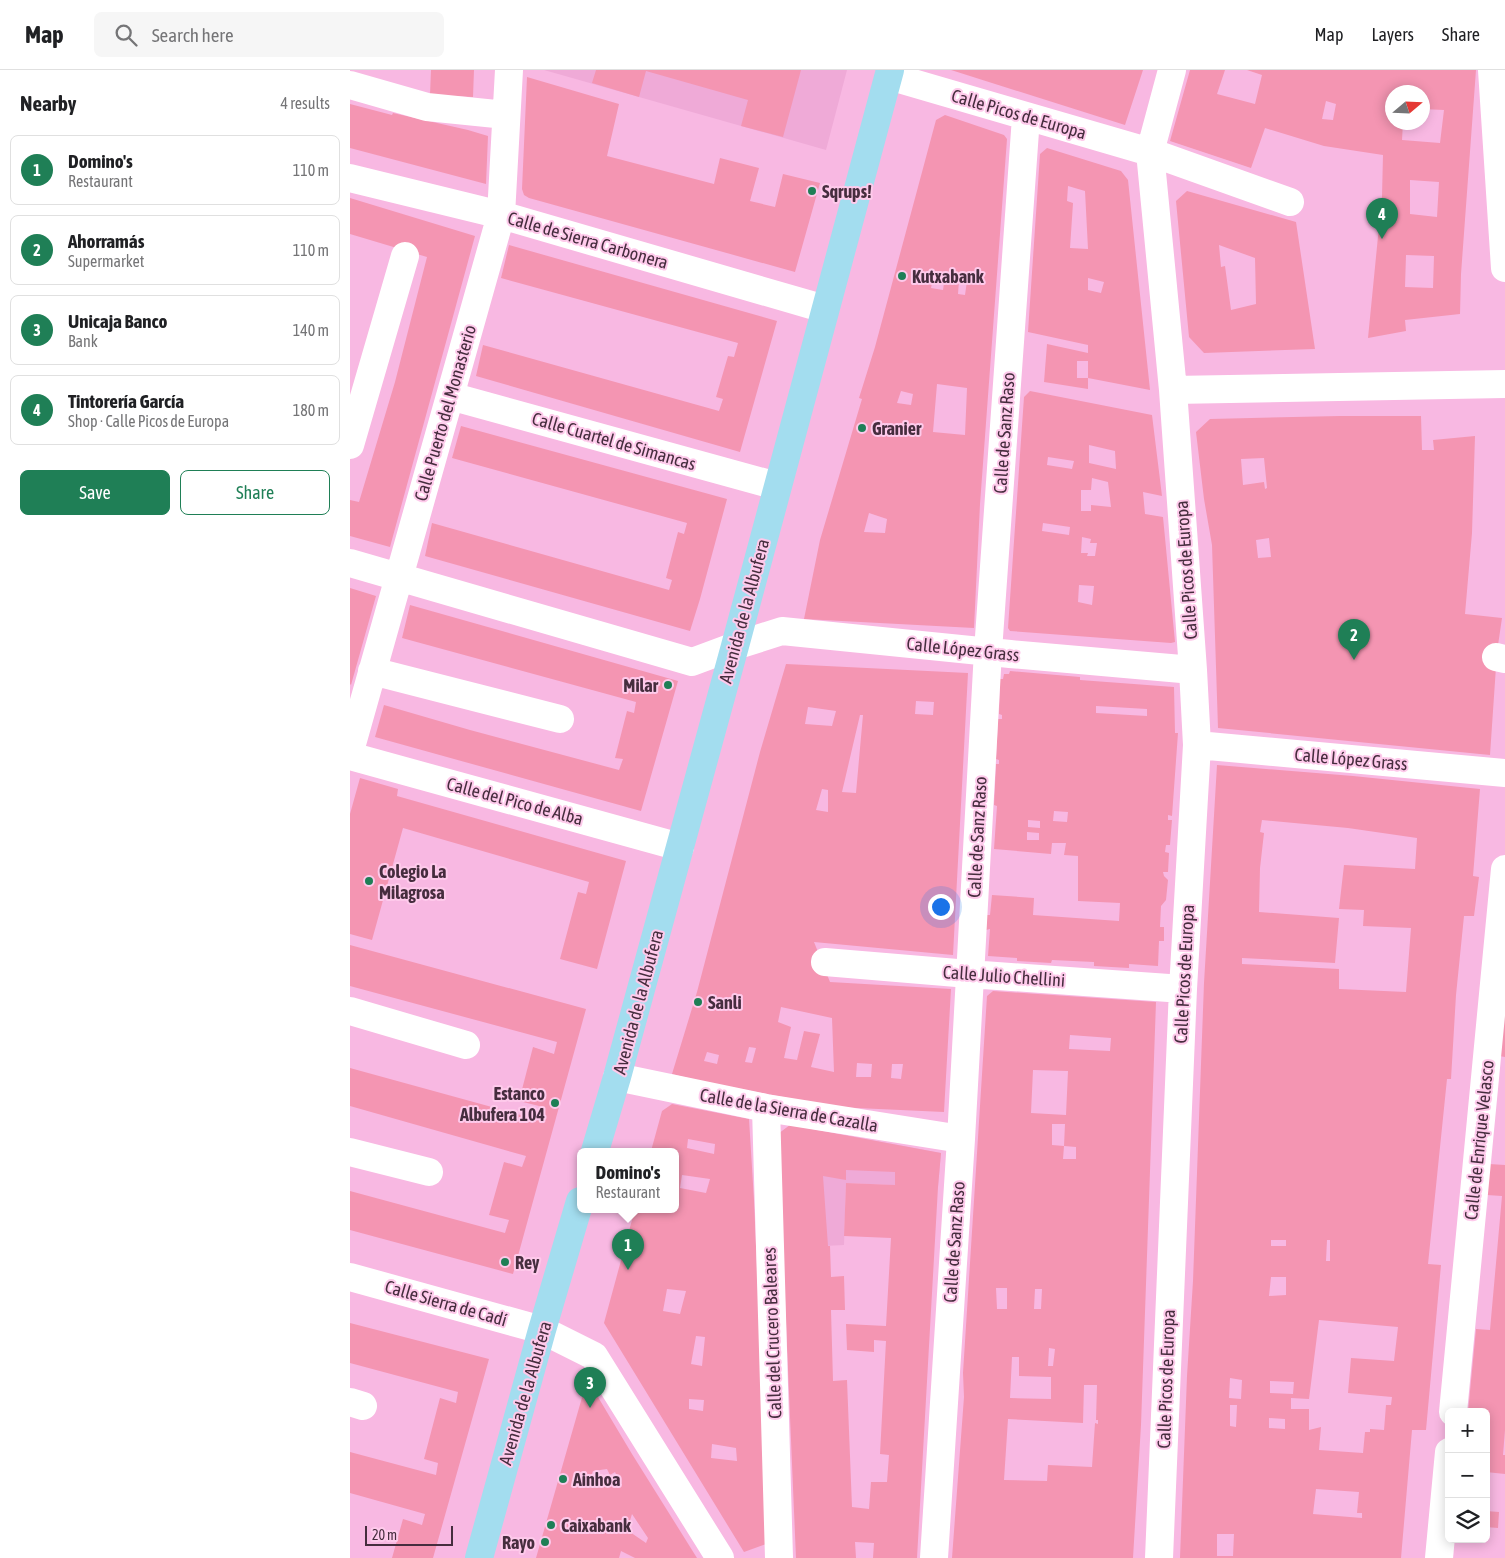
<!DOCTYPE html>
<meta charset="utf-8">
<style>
body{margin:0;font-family:"Asap Condensed",sans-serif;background:#f6f6f6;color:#202124}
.controls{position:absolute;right:15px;bottom:15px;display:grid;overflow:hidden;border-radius:8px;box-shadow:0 2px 12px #0003}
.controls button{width:45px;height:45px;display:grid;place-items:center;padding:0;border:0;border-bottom:1px solid #e0e0e0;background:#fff;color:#202124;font:25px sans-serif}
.compass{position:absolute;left:1035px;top:15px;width:45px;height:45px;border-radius:50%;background:#fff;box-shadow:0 2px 12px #0003;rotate:71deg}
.scale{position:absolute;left:15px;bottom:12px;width:88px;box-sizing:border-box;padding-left:5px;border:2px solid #462d3e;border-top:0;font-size:14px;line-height:18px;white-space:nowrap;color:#462d3e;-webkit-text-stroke:4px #fecaeb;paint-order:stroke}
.you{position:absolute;left:590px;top:836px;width:18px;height:18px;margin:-12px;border:4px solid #fff;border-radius:50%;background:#1a73e8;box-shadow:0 0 0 8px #1a73e833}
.badge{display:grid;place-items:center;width:32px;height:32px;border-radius:50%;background:#1f7f56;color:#fff;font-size:16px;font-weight:700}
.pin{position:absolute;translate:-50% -41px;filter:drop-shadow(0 1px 2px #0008)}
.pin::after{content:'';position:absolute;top:26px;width:18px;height:15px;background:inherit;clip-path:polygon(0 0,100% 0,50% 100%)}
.popup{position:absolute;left:227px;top:1078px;width:102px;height:65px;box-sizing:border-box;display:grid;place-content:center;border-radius:8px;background:#fff;filter:drop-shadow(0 1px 4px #0005);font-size:16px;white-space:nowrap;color:#757577}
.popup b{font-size:19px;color:#202124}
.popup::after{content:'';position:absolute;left:50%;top:100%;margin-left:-10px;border:10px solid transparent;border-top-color:#fff}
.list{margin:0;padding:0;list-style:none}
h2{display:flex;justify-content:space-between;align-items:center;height:65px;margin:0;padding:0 20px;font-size:21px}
h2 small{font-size:16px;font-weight:400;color:#757577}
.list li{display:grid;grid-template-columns:32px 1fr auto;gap:15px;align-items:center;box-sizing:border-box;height:70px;margin:0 10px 10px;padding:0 10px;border:1px solid #e0e0e0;border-radius:8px}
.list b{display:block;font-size:19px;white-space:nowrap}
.list p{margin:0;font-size:16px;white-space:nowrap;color:#757577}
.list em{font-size:16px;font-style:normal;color:#757577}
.actions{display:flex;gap:10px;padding:15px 20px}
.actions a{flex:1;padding:11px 0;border:1px solid #1f7f56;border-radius:8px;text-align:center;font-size:18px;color:#1f7f56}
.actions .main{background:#1f7f56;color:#fff}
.icon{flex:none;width:28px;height:28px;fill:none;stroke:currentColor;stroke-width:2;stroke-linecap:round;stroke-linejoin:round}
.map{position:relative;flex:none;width:1155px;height:1488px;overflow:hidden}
header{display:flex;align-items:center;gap:30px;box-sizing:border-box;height:70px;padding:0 25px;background:#fff;border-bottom:1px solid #e0e0e0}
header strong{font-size:24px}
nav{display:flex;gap:28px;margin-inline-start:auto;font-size:18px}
.search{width:350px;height:45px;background:#f6f6f6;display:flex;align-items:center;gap:12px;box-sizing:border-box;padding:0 18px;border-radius:8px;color:#757577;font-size:19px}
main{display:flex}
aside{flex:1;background:#fff}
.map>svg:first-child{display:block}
.built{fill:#efaad7}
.building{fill:#f495b2;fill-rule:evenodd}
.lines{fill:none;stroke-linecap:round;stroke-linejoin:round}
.minor{stroke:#fff;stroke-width:28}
.major{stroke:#a3ddef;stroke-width:28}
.poi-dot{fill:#1f7f56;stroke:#fecaeb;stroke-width:2}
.labels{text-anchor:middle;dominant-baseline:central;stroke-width:4;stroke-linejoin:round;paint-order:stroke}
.street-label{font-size:18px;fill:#462d3e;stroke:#fecaeb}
.poi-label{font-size:18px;font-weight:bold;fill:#462d3e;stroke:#fecaeb;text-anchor:start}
</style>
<header>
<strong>Map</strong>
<div class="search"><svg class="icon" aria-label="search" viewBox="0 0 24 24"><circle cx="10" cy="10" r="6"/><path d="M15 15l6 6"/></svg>Search here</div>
<nav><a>Map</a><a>Layers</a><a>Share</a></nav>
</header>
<main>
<aside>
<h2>Nearby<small>4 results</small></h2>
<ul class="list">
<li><span class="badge">1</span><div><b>Domino's</b><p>Restaurant</p></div><em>110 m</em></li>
<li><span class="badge">2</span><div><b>Ahorramás</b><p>Supermarket</p></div><em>110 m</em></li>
<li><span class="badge">3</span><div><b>Unicaja Banco</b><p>Bank</p></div><em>140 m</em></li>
<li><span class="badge">4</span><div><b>Tintorería García</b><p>Shop · Calle Picos de Europa</p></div><em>180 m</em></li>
</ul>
<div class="actions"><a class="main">Save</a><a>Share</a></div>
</aside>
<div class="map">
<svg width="1155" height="1488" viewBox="0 0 1155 1488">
<rect width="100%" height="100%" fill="#f8b8e2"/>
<path class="built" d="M194,0H497L476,80Z
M440,1055L591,1083L588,1117L496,1113L494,1175L433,1178L428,1064Z"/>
<path class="building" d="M81,0H124L123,27L80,25Z
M246,0H451L433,67L391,56L398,30L296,1L289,27L242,13Z
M601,0H793L775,55Z
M840,0H875L867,24L905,34L912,5L897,0H1126L1111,204L1110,244L1055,250L1056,261L1018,268L1032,126L1033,85L974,76L915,58L901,98L820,71ZM1042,22H1072V39L1094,40L1090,73L1052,70L1053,52H1042ZM976,31L986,34L983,50L972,49ZM1060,110L1089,112L1087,147L1060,144ZM1056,185L1084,186L1083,218L1055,217Z
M177,7L269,34L257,86L364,114L370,88L409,98L400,131L425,137L433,104L470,113L445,202L179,128L174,125L172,119Z
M0,34L42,45L43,43L118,60L138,66L136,114L0,78Z
M595,45L654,65L657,69L630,434L624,558L454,549L470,470L512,329L509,328L525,277L586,50ZM584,204L595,206L593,220L581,218ZM609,210L617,211L615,225L608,224ZM587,314L617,318L615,365L583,362ZM551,321L563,324L561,335L547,333ZM519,443L537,449L535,463L514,462Z
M697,78L771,101L778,110L800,320L738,308V291H727V308H738V319L694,312L697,274L738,283V275L678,262L690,84ZM718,116L735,121L738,179L720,178L723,133L717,131ZM738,208L754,212L751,223L738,220Z
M837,121L946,152L965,279L854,283L839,267L826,131ZM869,175L905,188L906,234L881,240L875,196L871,197Z
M0,128L125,166L40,477L0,466V430L9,432L45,312L77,187L0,164Z
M159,175L427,251L390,382L126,306L133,275L369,341L373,329L366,327L378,286L384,287L388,273L151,208Z
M680,321L802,345L812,426L793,422L795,444L813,447L825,572L821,573L660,561L658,558L674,327ZM739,375L765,381L766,399L739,393ZM698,387L724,391L722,399L697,395ZM742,408L758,412L761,437L741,435V441H731V420H741ZM693,453L720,457L719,465L692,461ZM732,467L741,469L740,473H747L745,486H737L738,483H731ZM729,515L744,516L742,535L728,532Z
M990,346H1071L1072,380H1084L1083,370L1125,366L1122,463L1115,544L1152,548L1147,582L1140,685L868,658L862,475L854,429L846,362L860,349ZM914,388L917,418L915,419L914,412L893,415L891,389ZM919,468L921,487L908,488L906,470Z
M111,356L377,429L350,529L340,561L75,486L82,453L319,520L322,510L316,508L328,462L334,464L337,453L102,388Z
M0,518L26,526L1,615L0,614Z
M60,535L328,611L291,741L25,667L34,635L120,660L269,700L273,689L265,688L277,641L284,643L286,632L52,568Z
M436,594L618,603L603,885L464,872L480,912L601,919L594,1042L485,1037L349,1011L322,1004L347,922L410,682ZM566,631L584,632L583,645L565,644ZM458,637L486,641L482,656L455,654ZM510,645H513L506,723L492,722ZM472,719L478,720V742L466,740ZM431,937L482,948L484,1002L461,997L470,964L454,961L447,990L434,988L441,957L428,952ZM399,977L406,978L402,993L395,992ZM357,982L369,985L367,994L354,991ZM507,993L522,994L521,1007H506ZM542,994H553L551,1009L541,1008Z
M660,601L730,607V610L824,617L825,663H828L822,746L818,745V750H822L820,775H816L815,782L819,783L818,802H813L814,806L818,810L816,830L811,836L810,857H814V871H809L808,896L779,894V898L744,896V892L702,890L701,893L667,891V888L638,886L640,859L636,860L637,845H640L642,825L684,828L683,845L769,851L770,833L728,831V786L714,785L716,773H702L701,784L644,779L647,736L644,735L646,694H649V690L646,689L648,649H652V645L649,644L650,609H653L654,604H659ZM746,636L797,639V646L746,643ZM704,741L718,742L717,752L703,751ZM678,750L690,751V758L678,757ZM677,762L689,763V770H677Z
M867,695L1003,706L1130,719L1123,806L1129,807L1124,846H1114L1106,925L1101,1009H1097L1078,1194L1091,1195L1076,1360H1062L1051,1488H830L837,1306L843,1211L854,913ZM912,750L998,758L1067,768L1065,799L994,795L989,839L1014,840L1013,856L1061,858L1056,922L989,919V899L892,894V888L985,893L989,848L909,842L910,798L914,763L910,762ZM921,1170H936V1176H921ZM977,1170H980V1191H976ZM921,1207H936V1225L919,1226ZM969,1250L1048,1257L1044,1291L1001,1288L998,1323L1042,1327L1041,1335H1036L1034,1360L1020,1359V1362H1015L1013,1383L969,1380L971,1357L959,1360V1339H941V1328L959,1329ZM880,1308L892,1310L891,1329L879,1328ZM920,1311L944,1312L943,1324L920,1323ZM880,1335H887L886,1357L880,1356ZM919,1348L935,1349V1359L919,1358ZM966,1419L1009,1422L1007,1443H1012V1448L963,1444ZM867,1464H884L883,1486H867Z
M10,708L48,719L47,726L276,791L247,899L210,889L228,822L236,824L239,812L53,758L22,870L0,864V744Z
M0,875L236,939L163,1204L0,1160V1121L155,1163L159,1150L139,1145L154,1092L172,1097L176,1086L0,1036V998L185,1049L189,1036L169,1031L183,977L204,984L207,972L0,916Z
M643,921L806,932L791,1355L783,1488H602L614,1327L613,1303L637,926ZM720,965L761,968L760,981L719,979ZM683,1000L718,1001L716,1045L681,1043ZM702,1054H715L714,1076L726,1077V1089H713L714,1076L702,1075ZM646,1218H657V1239H647ZM685,1219H692L691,1239H684ZM699,1278L705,1279L703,1296H698ZM662,1287H669V1306L701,1307V1329L660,1328ZM734,1315H747L746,1350H748V1354L745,1353L742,1397L698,1395L697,1411L654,1410L658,1349L733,1353Z
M1155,938V987L1149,986Z
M322,1034L399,1049L404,1130L419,1473L394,1482L254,1253L285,1139H326V1081H301L312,1041ZM338,1069L365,1074L364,1084L337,1078ZM332,1105L360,1109L356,1123L330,1118ZM317,1219L336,1221L330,1244L313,1241ZM346,1266L355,1267L352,1296L341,1294ZM339,1329L354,1330L353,1341L339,1339ZM362,1374L386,1378L387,1391L361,1388Z
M440,1055L591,1083L588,1117L567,1488H523L524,1473L505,1472L506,1488H446L428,1064ZM496,1100L545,1102V1115L496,1113L494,1166L541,1168L536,1256L496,1254L497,1280L524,1282V1270L536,1271L530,1384L539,1385L537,1412H521L519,1439L502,1437L497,1310L483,1311L481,1240H495L494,1206L481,1207L480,1176H478L473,1106L496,1110Z
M1139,1094L1155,1095V1360L1153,1385H1155V1404L1136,1402V1342H1118L1126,1259L1140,1260L1152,1126L1137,1125Z
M0,1253L139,1289L83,1488H42L53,1449L72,1455L75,1444L0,1423V1382L86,1405L88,1393L74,1389L90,1328L106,1333L108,1322L0,1293Z
M245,1322L282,1384L347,1488H285L271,1481L269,1488H186L233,1324ZM257,1399L260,1405L265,1402L268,1408L260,1413L240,1409L243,1401ZM282,1444L298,1468L296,1473L277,1460Z
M1136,1441L1149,1442L1148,1458L1136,1457Z"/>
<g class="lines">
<path class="minor" d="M822,0L800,82L940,132
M1142,0L1155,198
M539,6L800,82L823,320L843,600L847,675L833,919L809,1488
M0,15L77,37L156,45
M0,108L151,145L475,239
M823,320L1155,314
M100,326L427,416
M0,375L55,186
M0,493L342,592L385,576L432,561L660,584L843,600
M1146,587L1155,589
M22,601L210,649
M847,675L1155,703
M0,681L151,145L159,0
M0,686L330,777
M475,892L619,904L833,919
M0,941L116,975
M267,1007L416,1038L611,1069
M416,1038L429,1488
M0,1082L79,1102
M0,1207L192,1260L244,1286L370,1488
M0,1332L13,1336
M1103,1342L1155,799
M584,1488L611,1069L638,581L676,47
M1089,1488L1099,1382"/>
<path class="major" d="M245,1081L267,1007L385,576L540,0
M129,1488L192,1260L230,1131"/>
</g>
<g class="poi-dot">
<circle cx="462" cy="121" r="5"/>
<circle cx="552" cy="206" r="5"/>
<circle cx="512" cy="358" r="5"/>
<circle cx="318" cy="615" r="5"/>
<circle cx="19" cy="811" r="5"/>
<circle cx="348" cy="932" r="5"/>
<circle cx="205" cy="1033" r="5"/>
<circle cx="155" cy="1192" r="5"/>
<circle cx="213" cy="1409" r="5"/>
<circle cx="201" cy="1455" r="5"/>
<circle cx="195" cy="1472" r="5"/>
</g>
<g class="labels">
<g class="street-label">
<text transform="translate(669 44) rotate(16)">Calle Picos de Europa</text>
<text transform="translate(238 170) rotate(16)">Calle de Sierra Carbonera</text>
<text transform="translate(95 343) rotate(-74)">Calle Puerto del Monasterio</text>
<text transform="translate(654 363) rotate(-86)">Calle de Sanz Raso</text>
<text transform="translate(264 371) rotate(16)">Calle Cuartel de Simancas</text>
<text transform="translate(836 500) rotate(-94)">Calle Picos de Europa</text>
<text transform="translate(394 541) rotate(-75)">Avenida de la Albufera</text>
<text transform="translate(613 579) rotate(6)">Calle López Grass</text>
<text transform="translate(1001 689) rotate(5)">Calle López Grass</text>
<text transform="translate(165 731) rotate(15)">Calle del Pico de Alba</text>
<text transform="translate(627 767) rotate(-87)">Calle de Sanz Raso</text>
<text transform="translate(834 904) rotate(-87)">Calle Picos de Europa</text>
<text transform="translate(654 906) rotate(4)">Calle Julio Chellini</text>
<text transform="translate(288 932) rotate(-75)">Avenida de la Albufera</text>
<text transform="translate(439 1040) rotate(10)">Calle de la Sierra de Cazalla</text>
<text transform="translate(1129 1070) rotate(-84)">Calle de Enrique Velasco</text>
<text transform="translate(604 1172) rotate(-86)">Calle de Sanz Raso</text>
<text transform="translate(96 1233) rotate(16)">Calle Sierra de Cadí</text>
<text transform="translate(422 1263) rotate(-92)">Calle del Crucero Baleares</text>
<text transform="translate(816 1309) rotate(-88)">Calle Picos de Europa</text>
<text transform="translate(175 1323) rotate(-74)">Avenida de la Albufera</text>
</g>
<g class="poi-label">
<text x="472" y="121">Sqrups!</text>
<text x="562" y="206">Kutxabank</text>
<text x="522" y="358">Granier</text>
<text x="308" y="615" text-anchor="end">Milar</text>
<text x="29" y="801">Colegio La<tspan x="29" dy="21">Milagrosa</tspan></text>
<text x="358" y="932">Sanli</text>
<text x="195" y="1023" text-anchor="end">Estanco<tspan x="195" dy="21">Albufera 104</tspan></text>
<text x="165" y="1192">Rey</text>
<text x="223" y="1409">Ainhoa</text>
<text x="211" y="1455">Caixabank</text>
<text x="185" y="1472" text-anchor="end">Rayo</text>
</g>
</g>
</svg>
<div class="controls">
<button>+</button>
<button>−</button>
<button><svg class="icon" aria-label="layers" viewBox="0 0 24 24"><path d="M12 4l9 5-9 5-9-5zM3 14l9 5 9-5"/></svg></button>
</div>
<svg class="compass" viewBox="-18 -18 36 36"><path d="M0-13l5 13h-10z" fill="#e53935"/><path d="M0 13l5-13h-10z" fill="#757577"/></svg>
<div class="scale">20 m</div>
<div class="you"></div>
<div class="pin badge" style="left:278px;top:1200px">1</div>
<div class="popup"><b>Domino's</b>Restaurant</div>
<div class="pin badge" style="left:1004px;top:590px">2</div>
<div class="pin badge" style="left:240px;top:1338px">3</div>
<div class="pin badge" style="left:1032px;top:169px">4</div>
</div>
</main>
